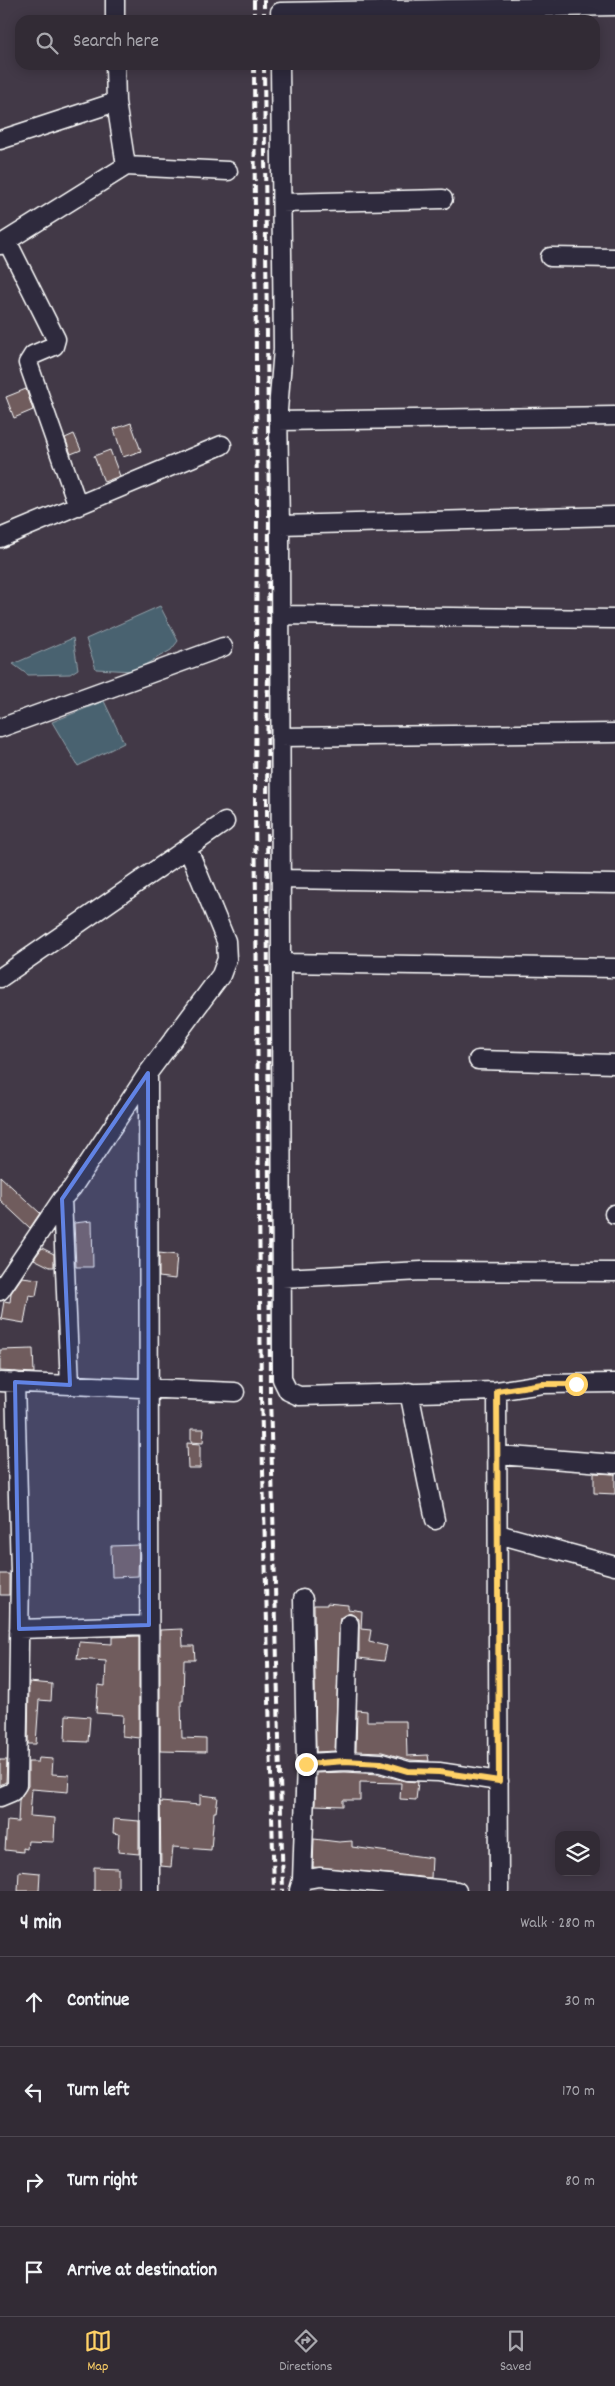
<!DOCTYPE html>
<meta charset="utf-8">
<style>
body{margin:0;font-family:Dekko,sans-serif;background:#3a333d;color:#f1f3f6}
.controls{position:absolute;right:15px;bottom:15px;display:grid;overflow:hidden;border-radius:10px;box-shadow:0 2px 12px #0003}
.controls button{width:45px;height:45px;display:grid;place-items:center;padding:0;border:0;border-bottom:1px solid #4d4750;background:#322b35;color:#f1f3f6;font:25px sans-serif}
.stop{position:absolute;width:15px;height:15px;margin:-11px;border:4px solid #ffd166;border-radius:50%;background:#fff}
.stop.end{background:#ffd166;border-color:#fff;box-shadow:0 1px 5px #0008}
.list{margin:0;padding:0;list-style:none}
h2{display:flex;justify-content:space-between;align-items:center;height:65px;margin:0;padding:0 20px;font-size:21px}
h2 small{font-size:16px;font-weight:400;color:#a8a7ad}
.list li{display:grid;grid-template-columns:32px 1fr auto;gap:15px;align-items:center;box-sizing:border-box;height:90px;padding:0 20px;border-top:1px solid #4d4750}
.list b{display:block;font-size:19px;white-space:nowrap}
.list em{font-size:16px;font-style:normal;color:#a8a7ad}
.icon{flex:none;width:28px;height:28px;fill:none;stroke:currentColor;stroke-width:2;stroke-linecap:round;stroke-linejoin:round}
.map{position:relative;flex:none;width:615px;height:1891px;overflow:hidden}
.search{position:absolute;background:#322b35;box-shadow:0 2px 12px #0003;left:15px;right:15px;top:15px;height:55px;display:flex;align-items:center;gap:12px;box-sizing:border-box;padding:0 18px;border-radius:15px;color:#a8a7ad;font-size:19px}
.sheet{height:425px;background:#322b35}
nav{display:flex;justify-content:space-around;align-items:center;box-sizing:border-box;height:70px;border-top:1px solid #4d4750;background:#322b35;font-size:14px;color:#a8a7ad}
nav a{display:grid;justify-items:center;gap:2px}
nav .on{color:#ffd166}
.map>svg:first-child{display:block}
.water{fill:#496270;stroke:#92a1a9}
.building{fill:#6f5b5d;stroke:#fff}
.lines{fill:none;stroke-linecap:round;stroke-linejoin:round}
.street-casing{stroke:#fff;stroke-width:21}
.street{stroke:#2f2a3d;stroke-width:18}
.rail{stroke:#fff;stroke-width:4;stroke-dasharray:8 4;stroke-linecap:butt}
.route{stroke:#ffd166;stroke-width:6}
.marked{fill:#6183e4;fill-opacity:0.2;stroke:#6183e4;stroke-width:4;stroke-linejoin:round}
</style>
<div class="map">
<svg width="615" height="1891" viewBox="0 0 615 1891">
<rect width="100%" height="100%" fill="#423947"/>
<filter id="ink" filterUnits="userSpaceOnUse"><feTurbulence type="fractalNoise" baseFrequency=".02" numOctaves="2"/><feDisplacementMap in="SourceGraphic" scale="10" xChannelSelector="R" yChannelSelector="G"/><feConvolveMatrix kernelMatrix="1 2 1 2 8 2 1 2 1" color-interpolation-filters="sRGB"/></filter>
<g filter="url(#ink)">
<path class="water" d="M160,606L178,641L171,650L134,671L96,669L86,639Z
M73,638L78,669L70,674L28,675L13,664Z
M104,701L124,743L78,766L52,722Z"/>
<path class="building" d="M26,389L33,410L14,418L6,397Z
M131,423L141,451L123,457L114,429Z
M74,434L81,450L71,454L65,438Z
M110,450L120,476L104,482L94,456Z
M0,1176L40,1213L30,1228L0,1200Z
M92,1221L93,1267H76L74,1223Z
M42,1248L54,1254V1267H50L34,1259Z
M159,1253L177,1255L175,1279L159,1277Z
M22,1277L39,1279L36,1296L29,1295L24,1323L1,1319L4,1301L10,1302L11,1293Z
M33,1349L34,1373L0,1371V1350Z
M191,1429H204L203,1443L191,1442Z
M187,1443L200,1444V1468H188Z
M594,1473L615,1474V1494L594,1493Z
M139,1545L138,1576L112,1577L111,1546Z
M0,1574H9V1595H0Z
M327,1603L348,1605V1609L362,1611L361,1629L371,1630L369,1642L387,1646L384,1661L359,1658V1619L350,1613L340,1618L335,1751L316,1752L314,1605H327Z
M182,1629L183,1646H194L195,1660H184L183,1701H181L182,1738L206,1739V1752L160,1751V1630Z
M139,1636V1738L122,1736L123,1715L96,1713L98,1685L105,1686L106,1661L77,1659L79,1642L112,1644V1637Z
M29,1682L52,1684L51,1701L39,1700L36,1744H28Z
M357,1710L367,1711V1721H406L407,1756L428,1755L429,1761L410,1760L382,1752L356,1751Z
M66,1715L90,1717L88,1742L65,1741Z
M39,1758L53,1759L52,1774L69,1775L68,1792L32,1789L30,1816L55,1818L54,1842L28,1841L27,1849L23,1848V1852L5,1850L7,1821L18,1822L19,1800L28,1786V1762H38Z
M0,1760H7L6,1782L0,1785Z
M345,1772L379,1774L405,1781L418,1782L416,1800L400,1799L401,1783L360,1782V1800H343V1806L315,1805L316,1773Z
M200,1795L218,1797L216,1812H214L211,1850L173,1847L171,1867L161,1866L160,1802L200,1805Z
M114,1819L139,1821V1854L118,1852L119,1834L113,1833Z
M314,1839L339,1842L352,1841V1847L432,1858L431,1878L313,1867Z
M94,1867L118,1868V1891H94Z
M19,1871L40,1873L39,1891H18Z"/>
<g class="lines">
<defs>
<path id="street" d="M115,0V20
M280,12L615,6
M115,65L116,102L126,166
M280,65L283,349L278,410L280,525L282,1379L288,1391L299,1396L497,1391L499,1891
M0,140L116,102
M282,203L443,199
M7,241L56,339L54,346L33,355L28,363L78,506
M0,245L126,166L228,171
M550,257L615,258
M278,421L615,416
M280,525L615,516
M0,538L222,445
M280,615L615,619
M0,728L223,647
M280,737L615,733
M281,879L615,884
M281,963L615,968
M0,978L225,822
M478,1060L615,1064
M148,1073L150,1891
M62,1199L70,1385
M614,1214H615
M282,1278L422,1271L615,1272
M0,1291L62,1199L72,1188L148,1073L221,975L227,959L226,941L188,849
M0,1382L235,1392
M497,1391L542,1384L615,1383
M409,1392L435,1520
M498,1455L615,1464
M498,1534L615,1566
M19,1629L149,1625
M345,1761L349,1624
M306,1763L345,1761L381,1763L408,1771L439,1772L499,1781
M0,1797L12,1792L17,1785L20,1573L15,1382
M302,1880L306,1763L303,1599
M299,1890L302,1880L319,1877L457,1891"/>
</defs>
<use href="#street" class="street-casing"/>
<use href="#street" class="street"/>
<path class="rail" d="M254,0V20
M264,0V20
M254,65L257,514L255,806L261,1394L274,1891
M264,65L269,516L267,805L270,1395L283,1891"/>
</g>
</g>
<g class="lines" filter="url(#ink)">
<path class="route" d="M306,1764L345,1761L381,1763L408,1771L439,1772L499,1781L497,1391L542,1384H576"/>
</g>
<path class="marked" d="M148,1073L149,1625L19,1629L15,1382L70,1385L62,1199Z"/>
</svg>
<div class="controls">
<button><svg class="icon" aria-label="layers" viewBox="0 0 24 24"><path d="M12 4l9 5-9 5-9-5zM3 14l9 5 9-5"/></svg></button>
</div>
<div class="stop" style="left:576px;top:1384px"></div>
<div class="stop end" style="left:306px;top:1764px"></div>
<div class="search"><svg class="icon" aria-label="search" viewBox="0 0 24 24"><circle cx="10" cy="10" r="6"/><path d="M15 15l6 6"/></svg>Search here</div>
</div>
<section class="sheet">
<h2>4 min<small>Walk · 280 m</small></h2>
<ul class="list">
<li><svg class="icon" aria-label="ahead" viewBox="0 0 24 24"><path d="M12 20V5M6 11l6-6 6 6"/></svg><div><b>Continue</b></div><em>30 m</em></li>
<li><svg class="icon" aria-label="left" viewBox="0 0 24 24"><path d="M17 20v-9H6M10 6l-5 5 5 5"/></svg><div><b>Turn left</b></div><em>170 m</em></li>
<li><svg class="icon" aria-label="right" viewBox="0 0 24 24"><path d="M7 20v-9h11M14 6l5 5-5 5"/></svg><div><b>Turn right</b></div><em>80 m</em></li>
<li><svg class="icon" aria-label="arrive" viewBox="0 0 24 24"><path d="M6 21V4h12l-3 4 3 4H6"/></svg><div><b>Arrive at destination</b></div></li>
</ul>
</section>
<nav>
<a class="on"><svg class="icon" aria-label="map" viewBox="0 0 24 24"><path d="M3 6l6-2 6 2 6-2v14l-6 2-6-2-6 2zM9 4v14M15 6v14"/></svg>Map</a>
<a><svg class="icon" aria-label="directions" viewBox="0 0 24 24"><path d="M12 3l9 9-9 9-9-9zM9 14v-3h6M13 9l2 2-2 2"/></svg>Directions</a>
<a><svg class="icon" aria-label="saved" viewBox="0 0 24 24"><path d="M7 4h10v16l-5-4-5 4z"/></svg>Saved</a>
</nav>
